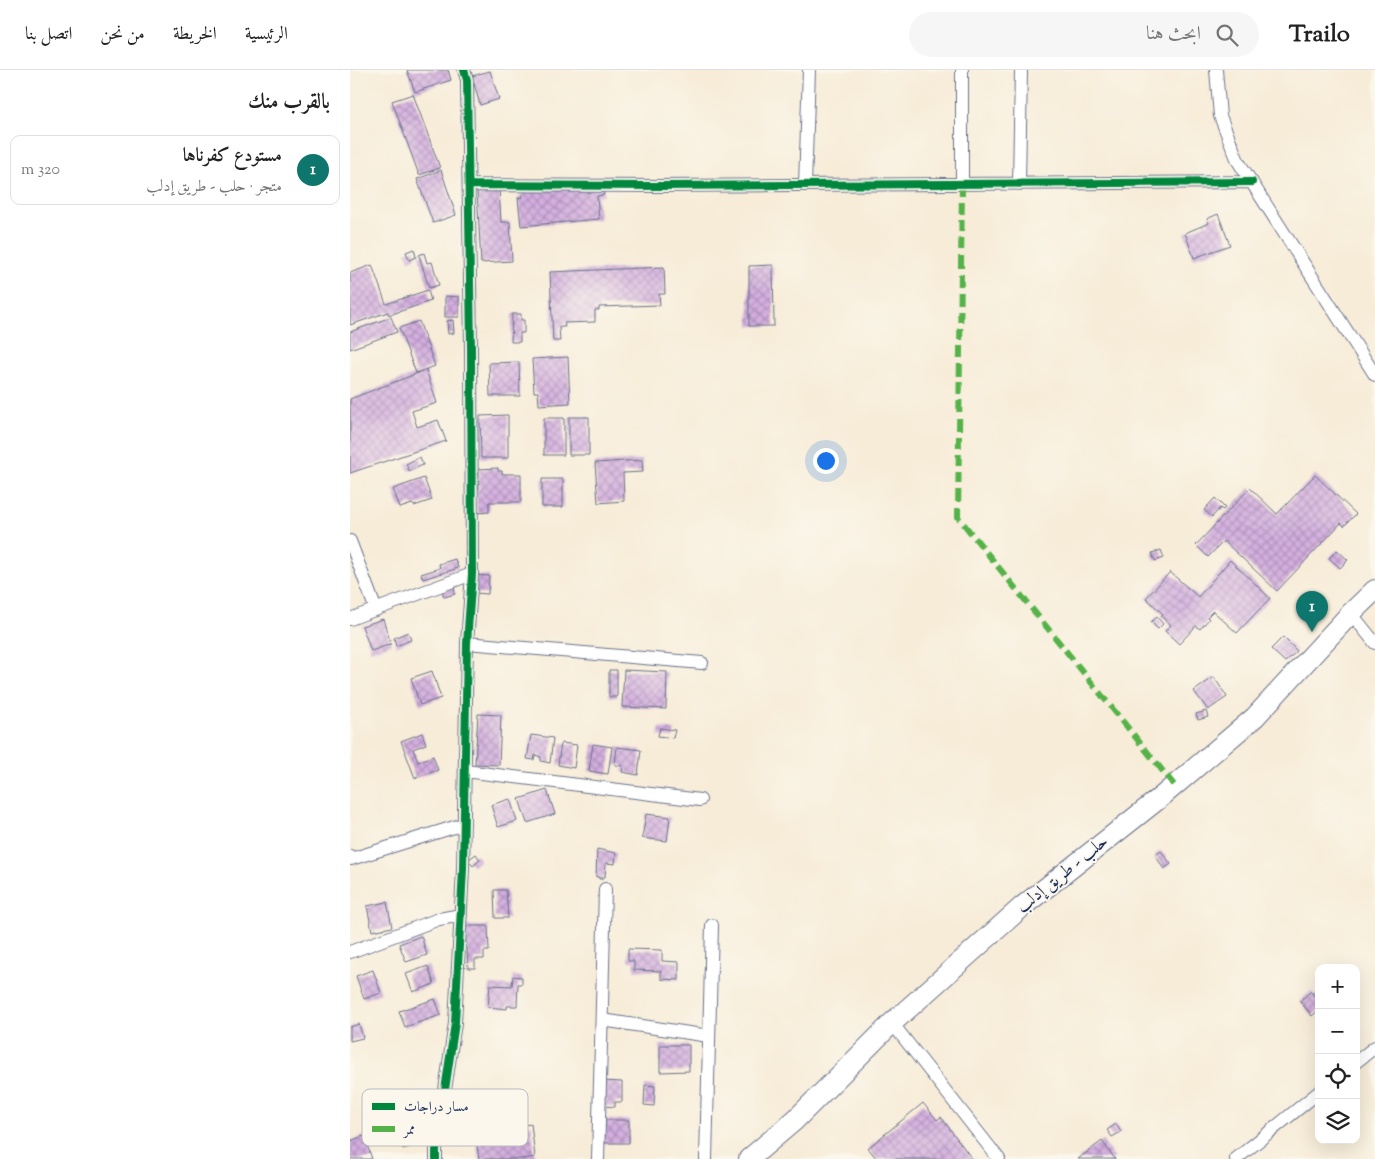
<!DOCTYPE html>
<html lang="ar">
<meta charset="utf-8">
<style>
body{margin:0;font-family:"Sorts Mill Goudy",Amiri,serif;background:#f6f6f6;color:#222;direction:rtl}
.controls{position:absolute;right:15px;bottom:15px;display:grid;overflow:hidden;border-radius:10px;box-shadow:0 5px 20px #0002}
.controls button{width:45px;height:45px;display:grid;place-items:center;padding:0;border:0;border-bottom:1px solid #e0e0e0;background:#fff;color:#222;font:25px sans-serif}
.you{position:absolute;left:475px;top:390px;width:18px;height:18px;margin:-12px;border:4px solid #fff;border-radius:50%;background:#1a73e8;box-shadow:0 0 0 8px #1a73e833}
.badge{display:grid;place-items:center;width:32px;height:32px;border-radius:50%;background:#0f766e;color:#fff;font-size:16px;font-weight:700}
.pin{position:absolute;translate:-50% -41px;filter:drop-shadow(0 1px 2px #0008)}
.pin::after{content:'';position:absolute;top:26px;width:18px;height:15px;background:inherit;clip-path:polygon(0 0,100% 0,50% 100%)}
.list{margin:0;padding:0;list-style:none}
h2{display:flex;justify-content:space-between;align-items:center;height:65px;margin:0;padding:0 20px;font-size:21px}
h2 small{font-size:16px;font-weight:400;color:#767676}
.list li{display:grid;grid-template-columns:32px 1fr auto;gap:15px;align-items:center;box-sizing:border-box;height:70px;margin:0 10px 10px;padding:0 10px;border:1px solid #e0e0e0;border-radius:10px}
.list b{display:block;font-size:19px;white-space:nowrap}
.list p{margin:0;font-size:16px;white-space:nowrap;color:#767676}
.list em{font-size:16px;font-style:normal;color:#767676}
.icon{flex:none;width:28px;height:28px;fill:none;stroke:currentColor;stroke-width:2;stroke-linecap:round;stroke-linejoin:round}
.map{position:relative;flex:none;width:1025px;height:1089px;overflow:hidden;direction:ltr}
header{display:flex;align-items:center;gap:30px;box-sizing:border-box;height:70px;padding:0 25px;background:#fff;border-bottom:1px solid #e0e0e0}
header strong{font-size:24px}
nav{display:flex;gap:28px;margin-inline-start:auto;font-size:18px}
.search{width:350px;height:45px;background:#f6f6f6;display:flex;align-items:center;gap:12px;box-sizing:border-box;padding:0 18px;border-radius:28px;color:#767676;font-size:19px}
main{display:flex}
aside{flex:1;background:#fff}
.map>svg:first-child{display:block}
.building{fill:url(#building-cross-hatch)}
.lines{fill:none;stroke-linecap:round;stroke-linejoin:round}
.minor-casing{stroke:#687189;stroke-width:14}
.trunk-casing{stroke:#687189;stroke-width:22}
.minor{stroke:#fff;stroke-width:12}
.trunk{stroke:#fff;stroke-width:20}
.quiet{stroke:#55b248;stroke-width:6;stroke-dasharray:12 6;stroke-linecap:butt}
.cycleway-casing{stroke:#fbf7ec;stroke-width:11}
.cycleway{stroke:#00873e;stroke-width:8}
.labels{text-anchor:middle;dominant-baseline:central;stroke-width:4;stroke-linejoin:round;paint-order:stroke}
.street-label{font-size:18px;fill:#1b2f5e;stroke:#fbf7ec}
.key{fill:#fbf7ec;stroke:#b8bbc1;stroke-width:1}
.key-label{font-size:14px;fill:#1b2f5e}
</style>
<header>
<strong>Trailo</strong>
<div class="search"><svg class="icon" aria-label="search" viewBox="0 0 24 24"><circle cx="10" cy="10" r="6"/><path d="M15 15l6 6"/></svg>ابحث هنا</div>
<nav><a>الرئيسية</a><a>الخريطة</a><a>من نحن</a><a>اتصل بنا</a></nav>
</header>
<main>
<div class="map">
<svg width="1025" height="1089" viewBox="0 0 1025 1089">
<defs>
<pattern id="building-cross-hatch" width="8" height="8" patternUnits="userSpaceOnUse" patternTransform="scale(1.25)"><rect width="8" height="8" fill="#d4afdf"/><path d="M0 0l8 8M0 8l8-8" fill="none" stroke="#ab8fb8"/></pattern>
</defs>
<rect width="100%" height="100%" fill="#fbf7ec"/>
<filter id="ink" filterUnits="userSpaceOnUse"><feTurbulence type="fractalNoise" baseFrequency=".02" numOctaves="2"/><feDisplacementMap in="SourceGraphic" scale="10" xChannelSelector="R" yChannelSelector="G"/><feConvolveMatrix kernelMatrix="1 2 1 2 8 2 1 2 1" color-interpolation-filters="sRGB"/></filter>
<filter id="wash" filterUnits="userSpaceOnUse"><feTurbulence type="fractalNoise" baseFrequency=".0096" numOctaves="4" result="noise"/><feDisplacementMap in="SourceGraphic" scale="20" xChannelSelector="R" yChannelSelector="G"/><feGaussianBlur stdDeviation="1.12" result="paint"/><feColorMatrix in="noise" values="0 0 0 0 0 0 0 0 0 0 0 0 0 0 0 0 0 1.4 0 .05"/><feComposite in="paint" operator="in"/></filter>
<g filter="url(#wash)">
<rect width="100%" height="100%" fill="#f7ecd8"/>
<g id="blocks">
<path class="building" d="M57,0H98L101,10L65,22Z
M140,1L149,29L130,35L122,6Z
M63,24L90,98L69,105L42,31Z
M91,100L106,145L83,153L67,109Z
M253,114L254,125L247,126L249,149L171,156L168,128L172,127L171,120Z
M149,119L151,152H160L162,191L131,193L127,120Z
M868,144L880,175L844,188L835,163L859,153L857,149Z
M64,179L66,187L59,190L56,182Z
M74,183L77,193L82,192L89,215L79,218L69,185Z
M22,195L36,234L78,220L81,231L39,245L38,242L0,255V203Z
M423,195L424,256H399V196Z
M314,197L315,224H309L310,235L249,237V240H245V252L214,253L215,257H209L210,271H203L200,202Z
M95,226L109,227V247H95Z
M162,244H171V250H174V263H170V272H161Z
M41,247L47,262L0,279V262Z
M103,250L104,263L98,264L97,251Z
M69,251L85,296L66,303L49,258Z
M218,287L220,333L189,335L188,322H184L182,289Z
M169,292L170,326H140L139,293Z
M76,300L87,333L62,341L67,357L88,350L96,371L0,403V329Z
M158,345V388H131L130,346Z
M219,347H239V385H219Z
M194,348H214V385H194Z
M70,387L73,395L59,401L56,394Z
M292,390L293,402L273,403L274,431L248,433L245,393Z
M148,398V401H152V404H171V432H139V442L127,443L126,419H129V399Z
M965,405L1006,444L994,456L991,453L927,521L874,471L858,487L846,475L900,418L927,444Z
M74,408L82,430L64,436L62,434L50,438L43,419Z
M192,409H213V437H192Z
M865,428L875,438L873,440L870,438L862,447L854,440Z
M811,480L814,488L805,491L802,483Z
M987,480L998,490L990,498L979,488Z
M105,489L108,498L73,509L71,504L90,498L89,494Z
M880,490L920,528L887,563L863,541L857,547L859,549L850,559L846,556L829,574L815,561L821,555L811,546L813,544L796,528L820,502L848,527Z
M125,505L139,506L138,524L124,523Z
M104,517L105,524L94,527L92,520Z
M807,547L813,554L808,559L801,552Z
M33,549L41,574L21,581L12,556Z
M58,562L61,570L46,576L44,568Z
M933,567L947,581L935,592L921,579Z
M259,600H267V627H259Z
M274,600L317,602L316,639L272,637Z
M82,601L91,628L70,635L61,608Z
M864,607L877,627L858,640L844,621Z
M856,641L858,647L848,650L846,644Z
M128,644L151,645L149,695L125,694Z
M310,658L325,660L323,668L308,666Z
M72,663L76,674L63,679L68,692L83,686L88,700L65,708L51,671Z
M181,665L203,668L200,693L191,691V687L185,685L184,690L177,689Z
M211,673L227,675L224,698L208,695Z
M243,674L262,677L258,704L239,701Z
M267,677L291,680L288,705L272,702L273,696L265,695Z
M197,720L205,744L177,753L169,729Z
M160,729L167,751L148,757L141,735Z
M296,744L320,747L317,771L292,768Z
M247,779L266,783L265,794L256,793L255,807H252V809H249V807H246Z
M811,781L821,794L814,799L805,785Z
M126,784L130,790L123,796L118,790Z
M144,820H156L158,848H145Z
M37,832L42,857L22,861L17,836Z
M115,856H138L139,881H134V889H125V898H118L117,878H116Z
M71,866L77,885L56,892L49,874Z
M278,879L312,880V891L329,892V910L311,909V901L284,900V891H278Z
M78,896L84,914L63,922L56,904Z
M23,900L31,923L14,929L6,906Z
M163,906L172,907V914H168L167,936H157V939L138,937L140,915L162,916Z
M961,921L964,926L969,922V935L968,936L969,940L962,946L950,931Z
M85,929L91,945L55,957L49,941Z
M9,954L13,968L0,971V957Z
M310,975H339V1001L310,1002Z
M253,1011L272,1012V1032H265V1037L254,1036Z
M295,1015L305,1016L304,1036L294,1035Z
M573,1033L587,1050L591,1047L622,1089H527L518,1078Z
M252,1050H279V1073H252Z
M68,1054L74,1073L53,1079L48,1060Z
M181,1054L185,1087L174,1089H129L125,1062Z
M766,1054L771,1062L762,1067L757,1060Z
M14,1066L22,1089H0V1071Z
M752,1071L765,1089H728Z"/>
</g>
</g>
<g filter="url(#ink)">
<use href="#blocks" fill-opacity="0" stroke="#687189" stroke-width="1"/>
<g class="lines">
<defs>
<path id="minor" d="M612,0V114
M866,0L870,46L888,91L1025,305
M669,114L671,0
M119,115L309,116L902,112
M455,115L459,0
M0,471L26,540
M1001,543L1025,573
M0,549L122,504
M117,573L352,593
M115,701L350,730
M0,786L1,789L114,754
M0,882L89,849L111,845
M252,950L359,966
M542,953L649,1089
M1006,992L1025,977
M86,1089V1080L105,953L113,799L117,573L122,504L121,279L117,10L114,0
M248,1089L255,819
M356,1089L362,855
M886,1089L969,1022"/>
<path id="trunk" d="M399,1089L445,1050L542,953L673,836L811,727L905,647L1001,543L1025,520"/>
</defs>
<use href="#minor" class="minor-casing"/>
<use href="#trunk" class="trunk-casing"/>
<use href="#minor" class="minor"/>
<use href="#trunk" class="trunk"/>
<path class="quiet" d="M612,114L608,447L824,715"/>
<defs>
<path id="cycleway" d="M119,115L309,116L902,112
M86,1089V1080L105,953L113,799L117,573L122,504L121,279L117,10L114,0"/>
</defs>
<use href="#cycleway" class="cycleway-casing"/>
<use href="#cycleway" class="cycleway"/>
</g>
</g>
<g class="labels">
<g class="street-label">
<text transform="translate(713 805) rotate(-39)">حلب - طريق إدلب</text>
</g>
</g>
<rect x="12" y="1019" width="166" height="57" rx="8" class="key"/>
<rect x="22" y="1033" width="23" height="7" fill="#00873e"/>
<rect x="22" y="1056" width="23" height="6" fill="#55b248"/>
<g class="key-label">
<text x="54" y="1041">مسار دراجات</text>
<text x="54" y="1064">ممر</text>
</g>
</svg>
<div class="controls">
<button>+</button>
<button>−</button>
<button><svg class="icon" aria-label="locate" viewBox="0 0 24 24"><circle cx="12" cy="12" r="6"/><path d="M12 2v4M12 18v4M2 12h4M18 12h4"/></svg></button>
<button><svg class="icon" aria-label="layers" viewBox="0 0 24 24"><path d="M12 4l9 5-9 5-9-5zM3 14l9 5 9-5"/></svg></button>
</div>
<div class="you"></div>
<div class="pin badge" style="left:962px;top:562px">1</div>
</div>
<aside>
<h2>بالقرب منك<small></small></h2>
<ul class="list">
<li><span class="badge">1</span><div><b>مستودع كفرناها</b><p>متجر · حلب - طريق إدلب</p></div><em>320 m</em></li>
</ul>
</aside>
</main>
